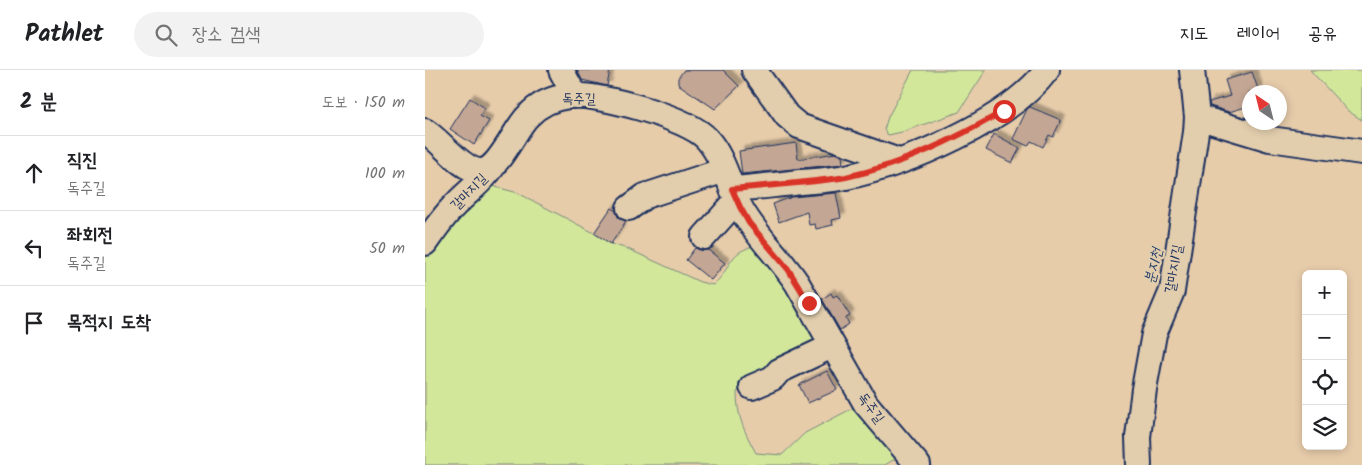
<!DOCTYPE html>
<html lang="ko">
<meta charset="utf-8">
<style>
body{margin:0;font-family:Kalam,"Poor Story",sans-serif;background:#f2f2f2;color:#202124}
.controls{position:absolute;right:15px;bottom:15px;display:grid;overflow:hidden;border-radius:8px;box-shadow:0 2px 8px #0003}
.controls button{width:45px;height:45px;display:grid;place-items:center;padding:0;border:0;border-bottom:1px solid #e0e0e0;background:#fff;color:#202124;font:25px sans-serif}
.compass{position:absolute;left:817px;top:15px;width:45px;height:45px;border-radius:50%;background:#fff;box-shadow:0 2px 8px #0003;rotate:325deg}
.stop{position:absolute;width:15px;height:15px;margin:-11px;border:4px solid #d93025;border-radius:50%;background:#fff}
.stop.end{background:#d93025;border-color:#fff;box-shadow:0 1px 5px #0008}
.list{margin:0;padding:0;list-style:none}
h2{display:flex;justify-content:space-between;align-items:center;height:65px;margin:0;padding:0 20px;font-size:21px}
h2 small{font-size:16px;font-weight:400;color:#757577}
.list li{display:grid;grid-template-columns:32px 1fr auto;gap:15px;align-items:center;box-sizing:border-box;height:75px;padding:0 20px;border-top:1px solid #e0e0e0}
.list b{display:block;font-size:19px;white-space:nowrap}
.list p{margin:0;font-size:16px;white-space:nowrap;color:#757577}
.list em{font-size:16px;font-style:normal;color:#757577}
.icon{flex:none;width:28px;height:28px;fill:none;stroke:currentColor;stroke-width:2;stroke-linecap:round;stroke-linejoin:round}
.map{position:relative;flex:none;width:937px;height:395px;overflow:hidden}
header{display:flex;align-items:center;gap:30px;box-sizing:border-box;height:70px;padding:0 25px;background:#fff;border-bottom:1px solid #e0e0e0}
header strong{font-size:24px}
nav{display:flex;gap:28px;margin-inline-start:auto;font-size:18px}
.search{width:350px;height:45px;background:#f2f2f2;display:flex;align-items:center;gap:12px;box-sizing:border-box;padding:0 18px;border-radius:28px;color:#757577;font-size:19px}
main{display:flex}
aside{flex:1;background:#fff}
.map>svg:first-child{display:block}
.green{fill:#d3e79b;stroke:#778b7c}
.building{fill:#c3a694;stroke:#1b2f5e;filter:url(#shadow)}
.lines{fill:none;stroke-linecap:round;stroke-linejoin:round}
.minor-casing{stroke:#1b2f5e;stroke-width:28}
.minor{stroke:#e2cead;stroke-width:24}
.route{stroke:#d93025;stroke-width:6}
.labels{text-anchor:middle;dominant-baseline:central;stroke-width:4.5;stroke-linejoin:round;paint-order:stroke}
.street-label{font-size:14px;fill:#1b2f5e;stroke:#e2cead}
.water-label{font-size:15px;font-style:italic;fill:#253e6b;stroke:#e2cead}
</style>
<header>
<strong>Pathlet</strong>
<div class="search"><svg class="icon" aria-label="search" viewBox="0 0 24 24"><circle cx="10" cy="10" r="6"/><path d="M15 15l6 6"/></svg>장소 검색</div>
<nav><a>지도</a><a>레이어</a><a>공유</a></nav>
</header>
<main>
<aside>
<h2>2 분<small>도보 · 150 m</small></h2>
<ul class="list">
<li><svg class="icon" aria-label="ahead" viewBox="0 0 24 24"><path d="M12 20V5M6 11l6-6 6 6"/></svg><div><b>직진</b><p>독주길</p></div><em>100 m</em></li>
<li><svg class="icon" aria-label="left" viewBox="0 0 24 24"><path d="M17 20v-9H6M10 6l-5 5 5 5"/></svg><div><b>좌회전</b><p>독주길</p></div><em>50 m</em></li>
<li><svg class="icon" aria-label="arrive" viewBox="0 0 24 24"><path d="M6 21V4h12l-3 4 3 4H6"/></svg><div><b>목적지 도착</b></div></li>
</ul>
</aside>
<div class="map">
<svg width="937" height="395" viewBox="0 0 937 395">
<defs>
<filter id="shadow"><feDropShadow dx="4.5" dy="-4.5" stdDeviation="1" flood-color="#0004"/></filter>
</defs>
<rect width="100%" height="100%" fill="#e7ccaa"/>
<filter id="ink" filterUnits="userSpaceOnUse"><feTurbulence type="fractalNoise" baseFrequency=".02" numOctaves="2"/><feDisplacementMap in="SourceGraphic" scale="10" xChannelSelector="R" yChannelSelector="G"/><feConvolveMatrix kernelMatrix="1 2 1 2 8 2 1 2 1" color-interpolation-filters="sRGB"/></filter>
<g filter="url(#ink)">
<path class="green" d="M488,0H561L534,42L477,62L463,65L459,60L463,47Z
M885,0H937V50L923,41Z
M60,114L93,123L169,163L186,174L203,179L275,212L288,215C300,205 301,197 309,187C315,180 325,177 334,174L394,270L319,315L312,322C312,347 319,361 331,383L357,385L380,363L432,336L478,384L460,395H0V179Z"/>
<path class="building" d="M152,0H185L182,16L157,10Z
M259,0H298L314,16L290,39L253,14V8Z
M827,2L834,22H824V32L820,34L821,37L804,42L785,36L784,32L805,26L800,10Z
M45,28L60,38L55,46L64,51L49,75L25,59Z
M605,37L636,50L628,67L624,65L618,77L606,71L603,76L588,69L602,39Z
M569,64L595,78L587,93L561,80Z
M371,73L373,89L411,83L417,86L418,94L317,104L314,81Z
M411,123L416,148L407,150L408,155L391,159L390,154L384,155L382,142L354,152L348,134L367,127Z
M186,138L191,141L193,147L201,151L186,174L169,163Z
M270,178L277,180H283L300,193L286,210L261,190Z
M406,223L408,227L412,225L425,246L421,248L424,254L415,260L397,229Z
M402,301L412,320L383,333L374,315Z"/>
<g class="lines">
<defs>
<path id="minor" d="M136,0L150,26
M329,0L362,46L374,56L474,91
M772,47L845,69L937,82
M0,61C16,71 36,99 54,101C73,103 90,58 103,46C113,35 128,28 143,26C170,22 264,48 282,69C299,88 304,115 315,137C330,165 354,186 372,213L441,334L493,395
M307,119C330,117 353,115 375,112C390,111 406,110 421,107C482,94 584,51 622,0
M204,138L220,126L300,100
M279,167L312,130
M0,173C10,159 20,144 33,132C47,118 57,112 69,95
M327,317L348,308L354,301L407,276
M714,395L713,367L719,319L729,264L747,221L771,62L772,47L767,0"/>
</defs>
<use href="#minor" class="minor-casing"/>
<use href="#minor" class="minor"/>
</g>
</g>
<g class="lines" filter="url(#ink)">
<path class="route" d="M384,233L363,199L324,153L315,137L307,119C329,117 350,115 372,113C388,111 405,110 421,107C477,95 530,69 579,41"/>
</g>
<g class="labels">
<g class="street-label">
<text transform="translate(154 29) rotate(1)">독주길</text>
<text transform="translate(44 122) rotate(-45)">갈마지길</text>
<text transform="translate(749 199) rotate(-80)">갈마지1길</text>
<text transform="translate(446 338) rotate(54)">독주길</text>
</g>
<g class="water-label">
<text transform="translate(729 196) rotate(-77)">분지천</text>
</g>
</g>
</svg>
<div class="controls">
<button>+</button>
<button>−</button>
<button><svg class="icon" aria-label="locate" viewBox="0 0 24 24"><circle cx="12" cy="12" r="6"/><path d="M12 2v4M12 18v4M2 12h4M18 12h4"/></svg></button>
<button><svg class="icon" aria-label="layers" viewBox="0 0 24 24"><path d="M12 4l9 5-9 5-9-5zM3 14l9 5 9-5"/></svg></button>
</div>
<svg class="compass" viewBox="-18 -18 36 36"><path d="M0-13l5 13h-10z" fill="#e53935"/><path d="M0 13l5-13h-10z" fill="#757577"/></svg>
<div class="stop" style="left:579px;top:41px"></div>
<div class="stop end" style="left:384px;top:233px"></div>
</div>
</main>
